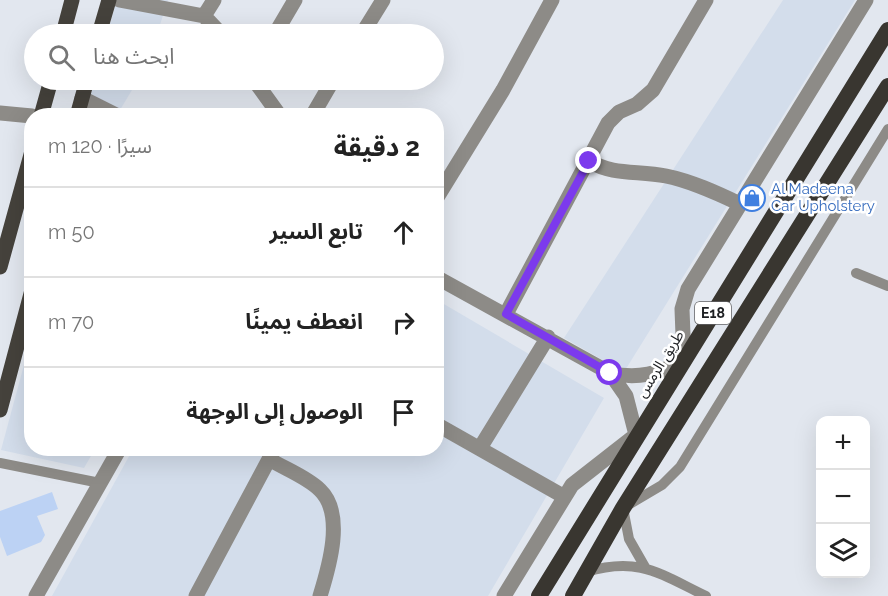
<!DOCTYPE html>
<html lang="ar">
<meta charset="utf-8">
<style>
body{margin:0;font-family:Raleway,"Noto Sans Arabic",sans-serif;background:#f2f2f2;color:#222;direction:rtl}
.controls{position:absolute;right:18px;bottom:18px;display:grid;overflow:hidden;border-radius:12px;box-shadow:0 6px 24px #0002}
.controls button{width:54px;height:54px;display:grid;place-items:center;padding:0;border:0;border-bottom:2px solid #e0e0e0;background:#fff;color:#222;font:30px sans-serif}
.stop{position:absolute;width:18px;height:18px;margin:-14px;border:4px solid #7c3aed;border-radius:50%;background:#fff}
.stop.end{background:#7c3aed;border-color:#fff;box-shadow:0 2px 6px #0008}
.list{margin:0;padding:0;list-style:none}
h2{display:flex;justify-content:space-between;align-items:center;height:78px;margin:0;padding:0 24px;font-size:26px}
h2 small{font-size:20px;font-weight:400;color:#767676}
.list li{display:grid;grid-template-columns:39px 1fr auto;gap:18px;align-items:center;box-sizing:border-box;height:90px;padding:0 24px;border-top:2px solid #e0e0e0}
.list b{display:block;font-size:22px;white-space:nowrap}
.list em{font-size:20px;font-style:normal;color:#767676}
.icon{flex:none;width:33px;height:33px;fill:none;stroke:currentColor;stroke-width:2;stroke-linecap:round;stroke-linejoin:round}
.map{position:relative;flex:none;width:888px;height:596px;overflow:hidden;direction:ltr}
.search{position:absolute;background:#fff;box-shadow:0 6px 24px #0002;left:24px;top:24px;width:420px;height:66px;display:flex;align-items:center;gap:15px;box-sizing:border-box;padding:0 21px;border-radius:33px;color:#767676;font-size:22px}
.panel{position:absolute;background:#fff;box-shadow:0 6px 24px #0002;left:24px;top:108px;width:420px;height:348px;border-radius:24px;direction:rtl}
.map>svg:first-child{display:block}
.built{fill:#d3ddeb}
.building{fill:#bcd2f4}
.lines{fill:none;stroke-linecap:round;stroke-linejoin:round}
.service{stroke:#8d8b87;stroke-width:10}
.minor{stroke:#8d8b87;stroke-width:15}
.primary{stroke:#45423c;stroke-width:15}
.trunk{stroke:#393630;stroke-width:16}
.route{stroke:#7c3aed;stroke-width:8}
.labels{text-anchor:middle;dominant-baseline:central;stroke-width:5;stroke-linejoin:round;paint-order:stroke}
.shield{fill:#fff;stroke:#616264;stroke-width:1.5}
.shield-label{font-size:14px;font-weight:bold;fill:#1d1f22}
.shop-label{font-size:15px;fill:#366cbe;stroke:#fff;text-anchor:start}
.street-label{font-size:15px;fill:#1d1f22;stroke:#fff}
</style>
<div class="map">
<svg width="888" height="596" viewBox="0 0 888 596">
<rect width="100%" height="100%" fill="#e2e7ef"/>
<path class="built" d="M117,0H168L157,34H107Z
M783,0H855L624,372L564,338Z
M95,80H138L117,115L89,102Z
M437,300L604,398L488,596H52L133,449L436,448Z
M31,339L32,448L95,449L84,468L1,450Z"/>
<path class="building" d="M52,492L58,509L37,516L45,535L41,542L7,556L0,537V511Z"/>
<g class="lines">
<path class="service" d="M856,273L888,286
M0,463L100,483
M645,567L629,539L623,508L662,485L680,467L888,129
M586,572C639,556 660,574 706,596"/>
<path class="minor" d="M119,0L204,16L221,34
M204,16L214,0
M275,34L295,0
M362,34L383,0
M254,80L280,116
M82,98L118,116
M0,113L32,116
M312,116L333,80
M589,161C614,176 639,170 666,176C691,181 717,193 740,204
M436,199L503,90L552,0
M436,277L610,373C638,380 659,373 684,361L682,309L688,289L866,0
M506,314L608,123L619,112L637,104L653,90L706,0
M436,424L563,496
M480,448L548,337
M269,459C285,469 307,477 320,490C345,514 329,567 320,596
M36,596L120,448
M196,596L275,448
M504,596L572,485L636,435L626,396L610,373"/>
<path class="primary" d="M63,34L72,0
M99,34L109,0
M41,116L51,80
M77,116L87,80
M0,267L32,151
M0,410L32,290"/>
<path class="trunk" d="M539,596L888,30
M573,596L623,508L888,86"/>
</g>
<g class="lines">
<path class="route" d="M589,161L506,314L610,373"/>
</g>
<defs>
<symbol id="shop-ring" viewBox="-11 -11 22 22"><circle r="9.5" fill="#fff" stroke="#3f7fe0" stroke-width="1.5"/><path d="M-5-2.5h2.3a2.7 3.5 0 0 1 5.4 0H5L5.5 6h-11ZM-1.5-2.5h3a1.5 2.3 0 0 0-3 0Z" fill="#3f7fe0"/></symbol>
</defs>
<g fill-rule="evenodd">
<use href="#shop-ring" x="737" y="183" width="30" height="30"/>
</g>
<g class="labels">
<rect class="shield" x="695" y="302" width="36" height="22" rx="4.5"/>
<g class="shield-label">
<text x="713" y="313">E18</text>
</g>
<g class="shop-label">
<text x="771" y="189">Al Madeena<tspan x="771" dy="17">Car Upholstery</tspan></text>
</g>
<g class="street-label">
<text transform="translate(660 364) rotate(-58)">طريق الرمس</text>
</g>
</g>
</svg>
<div class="controls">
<button>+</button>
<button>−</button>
<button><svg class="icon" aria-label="layers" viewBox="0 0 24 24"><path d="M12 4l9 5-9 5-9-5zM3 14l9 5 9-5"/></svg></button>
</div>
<div class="stop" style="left:610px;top:373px"></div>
<div class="stop end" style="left:589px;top:161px"></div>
<div class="search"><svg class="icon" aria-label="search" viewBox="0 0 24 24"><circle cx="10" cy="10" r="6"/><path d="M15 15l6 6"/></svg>ابحث هنا</div>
<section class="panel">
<h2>2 دقيقة<small>سيرًا · 120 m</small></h2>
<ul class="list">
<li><svg class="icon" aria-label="ahead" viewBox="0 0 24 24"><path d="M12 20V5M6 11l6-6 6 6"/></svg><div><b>تابع السير</b></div><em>50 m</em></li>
<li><svg class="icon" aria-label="right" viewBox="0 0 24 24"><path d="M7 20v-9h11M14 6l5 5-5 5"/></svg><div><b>انعطف يمينًا</b></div><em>70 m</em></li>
<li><svg class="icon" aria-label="arrive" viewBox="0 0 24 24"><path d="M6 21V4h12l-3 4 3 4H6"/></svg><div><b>الوصول إلى الوجهة</b></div></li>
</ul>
</section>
</div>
